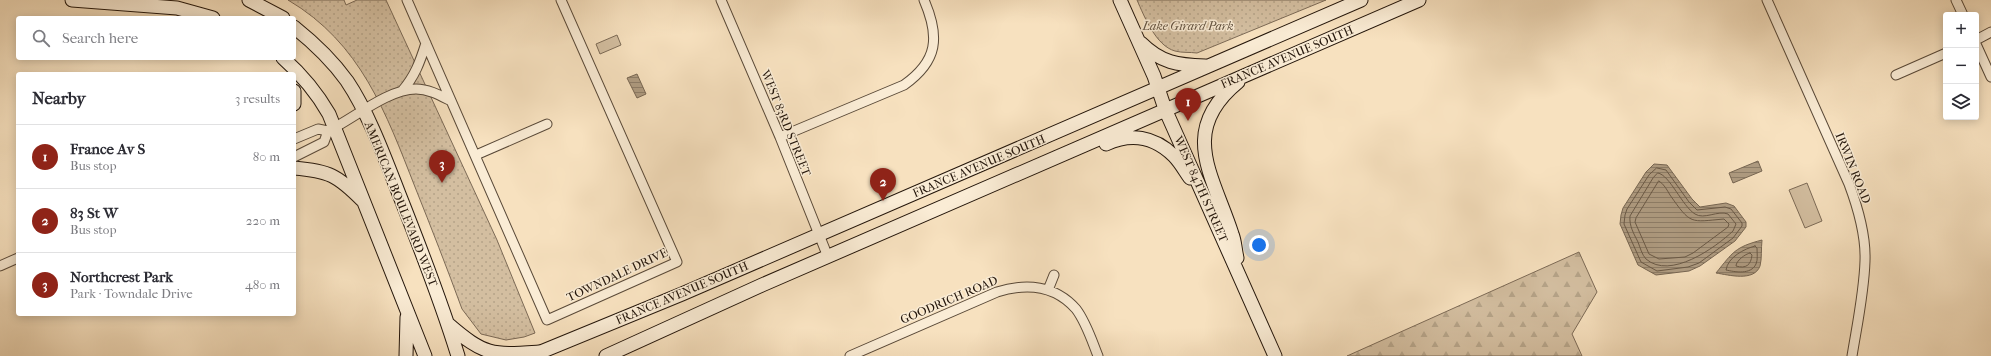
<!DOCTYPE html>
<meta charset="utf-8">
<style>
body{margin:0;font-family:"IM FELL French Canon",serif;background:#f2f2f3;color:#2b2b33}
.controls{position:absolute;right:12px;top:12px;display:grid;overflow:hidden;border-radius:4px;box-shadow:0 2px 10px #0003}
.controls button{width:36px;height:36px;display:grid;place-items:center;padding:0;border:0;border-bottom:1px solid #e1e1e2;background:#fff;color:#2b2b33;font:20px sans-serif}
.you{position:absolute;left:1259px;top:245px;width:14px;height:14px;margin:-10px;border:3px solid #fff;border-radius:50%;background:#1a73e8;box-shadow:0 0 0 6px #1a73e833}
.badge{display:grid;place-items:center;width:26px;height:26px;border-radius:50%;background:#8f2418;color:#fff;font-size:13px;font-weight:700}
.pin{position:absolute;translate:-50% -33px;filter:drop-shadow(0 1px 2px #0008)}
.pin::after{content:'';position:absolute;top:21px;width:14px;height:12px;background:inherit;clip-path:polygon(0 0,100% 0,50% 100%)}
.list{margin:0;padding:0;list-style:none}
h2{display:flex;justify-content:space-between;align-items:center;height:52px;margin:0;padding:0 16px;font-size:17px}
h2 small{font-size:13px;font-weight:400;color:#7c7c81}
.list li{display:grid;grid-template-columns:26px 1fr auto;gap:12px;align-items:center;box-sizing:border-box;height:64px;padding:0 16px;border-top:1px solid #e1e1e2}
.list b{display:block;font-size:15px;white-space:nowrap}
.list p{margin:0;font-size:13px;white-space:nowrap;color:#7c7c81}
.list em{font-size:13px;font-style:normal;color:#7c7c81}
.icon{flex:none;width:22px;height:22px;fill:none;stroke:currentColor;stroke-width:2;stroke-linecap:round;stroke-linejoin:round}
.map{position:relative;flex:none;width:1991px;height:356px;overflow:hidden}
.search{position:absolute;background:#fff;box-shadow:0 2px 10px #0003;left:16px;top:16px;width:280px;height:44px;display:flex;align-items:center;gap:10px;box-sizing:border-box;padding:0 14px;border-radius:4px;color:#7c7c81;font-size:15px}
.panel{position:absolute;background:#fff;box-shadow:0 2px 10px #0003;left:16px;top:72px;width:280px;height:244px;border-radius:4px}
.map>svg:first-child{display:block}
.grass{fill:url(#grass-dots);stroke:#7c6a56}
.forest{fill:url(#forest-firs);stroke:#7c6a56}
.garden{fill:#d3bea0;stroke:#7c6a56}
.water{fill:url(#water-rules);stroke:#776652}
.lines{fill:none;stroke-linecap:round;stroke-linejoin:round}
.shore{stroke:#6a5946;stroke-width:1}
.street-casing{stroke:#594938;stroke-width:11}
.secondary-casing{stroke:#24160b;stroke-width:15}
.street{stroke:#faecd5;stroke-width:9}
.secondary{stroke:#faecd5;stroke-width:13}
.labels{text-anchor:middle;dominant-baseline:central;stroke-width:3;stroke-linejoin:round;paint-order:stroke}
.park-label{font-size:12px;font-style:italic;fill:#61513f;stroke:#faecd5}
.street-label{font-size:12px;fill:#24160b;stroke:#faecd5}
</style>
<div class="map">
<svg width="1991" height="356" viewBox="0 0 1991 356">
<defs>
<pattern id="grass-dots" width="8" height="8" patternUnits="userSpaceOnUse"><rect width="8" height="8" fill="#d3bea0"/><path d="M2 2h.1M6 6h.1" fill="none" stroke="#b5a388" stroke-width="1.8" stroke-linecap="round"/></pattern>
<pattern id="forest-firs" width="22" height="20" patternUnits="userSpaceOnUse"><rect width="22" height="20" fill="#d3bea0"/><path d="M5 1l3.5 6h-7zM16 11l3.5 6h-7z" fill="#b5a388"/></pattern>
<pattern id="water-rules" width="6" height="5" patternUnits="userSpaceOnUse"><rect width="6" height="5" fill="#af9c82"/><path d="M0 2.5h6" fill="none" stroke="#8e7e69"/></pattern>
</defs>
<rect width="100%" height="100%" fill="#f7e1bf"/>
<filter id="stains"><feTurbulence type="fractalNoise" baseFrequency=".005" numOctaves="4"/><feColorMatrix values="0 0 0 0 .2 0 0 0 0 .09 0 0 0 0 .02 0 0 0 .5 -.17"/></filter>
<radialGradient id="worn" r=".72"><stop offset=".6" stop-color="#630" stop-opacity="0"/><stop offset="1" stop-color="#630" stop-opacity=".3"/></radialGradient>
<path class="grass" d="M288,0H344L346,5L357,0H386L497,240L535,333L524,337L506,340L481,334L462,309C447,268 431,227 415,187C386,113 361,43 288,0Z
M1137,0H1326L1197,53C1190,52 1182,53 1175,51C1156,46 1144,16 1137,0Z"/>
<path class="forest" d="M1579,252L1597,292L1572,334L1582,356H1347Z"/>
<path class="garden" d="M617,35L621,45L600,54L596,44Z
M1807,183L1822,221L1805,228L1789,190Z"/>
<path class="water" d="M637,74L646,94L637,98L627,78Z
M1758,161L1762,171L1733,183L1729,173Z
M1654,164L1667,165L1692,199L1700,207L1726,203L1734,206L1746,222V227L1735,241L1700,266L1689,271L1656,275L1638,265L1620,224L1621,215L1623,208L1646,172Z
M1762,240C1761,248 1762,259 1760,266C1754,282 1729,275 1716,273C1733,252 1735,247 1762,240Z"/>
<g class="lines">
<path class="shore" d="M1657,168L1666,170L1689,202L1697,210L1725,207L1731,209L1742,223V226L1733,238L1699,263L1688,267L1657,271L1641,262L1624,224L1625,215L1627,209L1649,175Z
M1658,173C1670,175 1682,206 1695,214C1704,220 1718,210 1728,214L1736,224L1733,231C1715,248 1670,280 1646,259C1642,255 1640,247 1638,242C1634,234 1629,226 1630,216L1653,178Z
M1659,181C1664,184 1667,190 1670,195C1691,225 1690,222 1724,219L1729,224L1728,227L1693,253L1685,257L1659,259L1649,254L1635,222L1636,218Z
M1755,246L1757,248C1757,253 1758,260 1756,264C1751,275 1735,272 1726,270C1728,257 1744,249 1755,246Z
M1750,253L1752,255C1751,265 1746,269 1736,266C1736,261 1745,254 1750,253Z"/>
<defs>
<path id="street" d="M407,0L547,320L677,262L561,0
M721,0L780,137L828,257
M1767,0L1849,184C1858,208 1866,235 1865,261C1864,293 1857,325 1852,356
M1956,0L1963,15
M1976,40L1991,32
M1976,44L1991,77
M1896,75L1946,53
M402,91C415,76 420,62 426,43
M780,137L904,85C938,61 940,37 924,0
M294,139L318,129L328,131C353,119 388,89 416,89C429,89 441,96 451,101
M476,155L547,124
M294,157L324,142L328,131
M0,266L18,258
M1048,290L1054,275
M850,356L997,292C1026,283 1055,285 1076,309C1086,322 1092,341 1098,356"/>
<path id="secondary" d="M72,0L177,8L213,18
M249,0L283,18
M1120,0L1154,76L1165,109L1275,356
M294,27C314,43 332,60 347,81C368,112 385,158 399,194C420,247 441,301 458,356
M1141,43C1161,63 1178,65 1205,66
M283,58C301,74 317,93 329,114L425,356
M294,91V104
M1106,144C1130,133 1154,136 1174,156C1180,162 1185,171 1190,178
M294,168C329,171 337,175 362,200
M1237,258C1235,250 1235,241 1232,234C1213,175 1178,131 1238,82
M448,324C485,356 492,355 539,352
M406,356L407,317
M531,356L682,294L1361,0
M606,356L762,285L1419,0"/>
</defs>
<use href="#street" class="street-casing"/>
<use href="#secondary" class="secondary-casing"/>
<use href="#street" class="street"/>
<use href="#secondary" class="secondary"/>
</g>
<g class="labels">
<g class="park-label">
<text x="1188" y="26">Lake Girard Park</text>
</g>
<g class="street-label">
<text transform="translate(1287 57) rotate(-23)">FRANCE AVENUE SOUTH</text>
<text transform="translate(786 123) rotate(68)">WEST 83RD STREET</text>
<text transform="translate(979 166) rotate(-23)">FRANCE AVENUE SOUTH</text>
<text transform="translate(1853 168) rotate(68)">IRWIN ROAD</text>
<text transform="translate(1201 189) rotate(66)">WEST 84TH STREET</text>
<text transform="translate(401 204) rotate(68)">AMERICAN BOULEVARD WEST</text>
<text transform="translate(617 275) rotate(-25)">TOWNDALE DRIVE</text>
<text transform="translate(682 293) rotate(-23)">FRANCE AVENUE SOUTH</text>
<text transform="translate(949 300) rotate(-23)">GOODRICH ROAD</text>
</g>
</g>
<rect width="100%" height="100%" filter="url(#stains)"/>
<rect width="100%" height="100%" fill="url(#worn)"/>
</svg>
<div class="controls">
<button>+</button>
<button>−</button>
<button><svg class="icon" aria-label="layers" viewBox="0 0 24 24"><path d="M12 4l9 5-9 5-9-5zM3 14l9 5 9-5"/></svg></button>
</div>
<div class="you"></div>
<div class="pin badge" style="left:1188px;top:121px">1</div>
<div class="pin badge" style="left:883px;top:201px">2</div>
<div class="pin badge" style="left:442px;top:183px">3</div>
<div class="search"><svg class="icon" aria-label="search" viewBox="0 0 24 24"><circle cx="10" cy="10" r="6"/><path d="M15 15l6 6"/></svg>Search here</div>
<section class="panel">
<h2>Nearby<small>3 results</small></h2>
<ul class="list">
<li><span class="badge">1</span><div><b>France Av S</b><p>Bus stop</p></div><em>80 m</em></li>
<li><span class="badge">2</span><div><b>83 St W</b><p>Bus stop</p></div><em>220 m</em></li>
<li><span class="badge">3</span><div><b>Northcrest Park</b><p>Park · Towndale Drive</p></div><em>480 m</em></li>
</ul>
</section>
</div>
